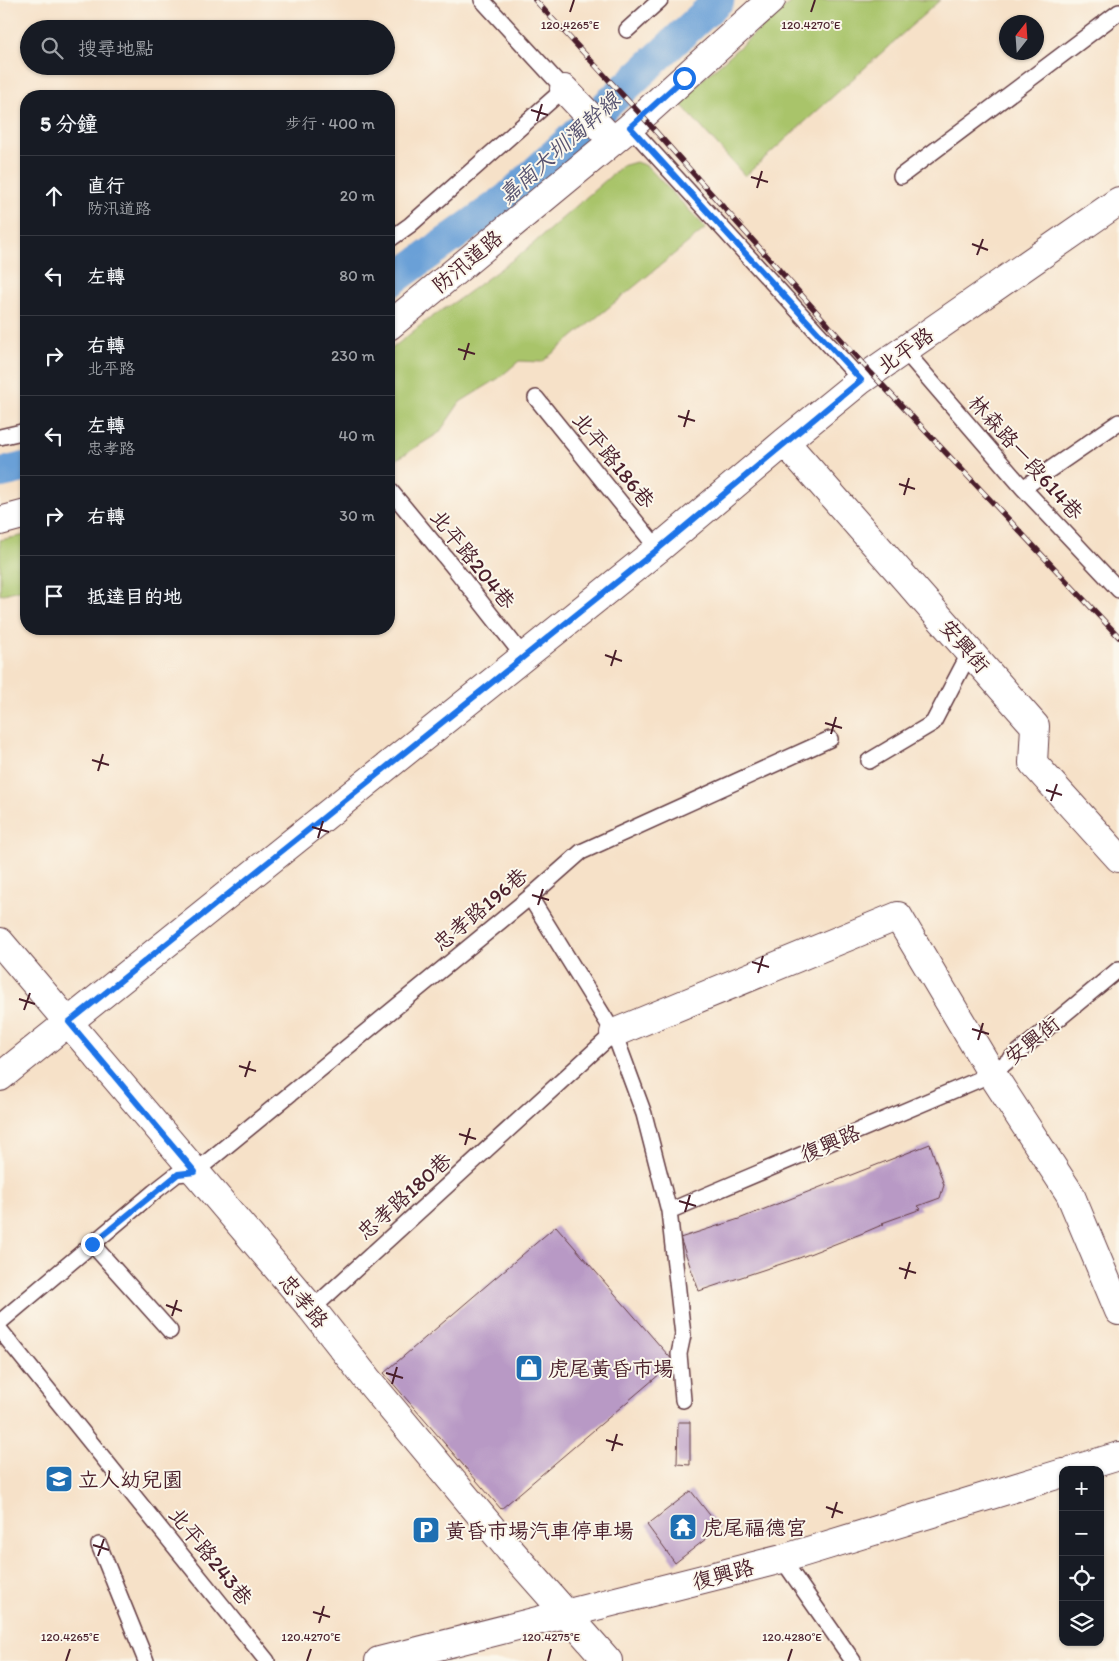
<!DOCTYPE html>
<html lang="zh-TW">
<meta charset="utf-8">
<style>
body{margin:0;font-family:Itim,"LXGW WenKai TC",sans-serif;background:#20242c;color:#f1f3f6}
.controls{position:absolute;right:15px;bottom:15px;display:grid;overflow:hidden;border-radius:10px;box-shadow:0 1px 4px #0004}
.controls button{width:45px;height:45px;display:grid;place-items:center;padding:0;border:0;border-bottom:1px solid #363941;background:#171b24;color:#f1f3f6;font:25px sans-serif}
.compass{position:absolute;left:999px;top:15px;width:45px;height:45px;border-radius:50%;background:#171b24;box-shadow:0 1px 4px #0004;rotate:17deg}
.stop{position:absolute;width:15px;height:15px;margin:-11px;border:4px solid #1a73e8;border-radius:50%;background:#fff}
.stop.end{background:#1a73e8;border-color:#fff;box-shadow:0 1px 5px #0008}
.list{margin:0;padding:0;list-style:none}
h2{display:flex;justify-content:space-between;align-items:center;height:65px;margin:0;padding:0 20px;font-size:21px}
h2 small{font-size:16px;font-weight:400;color:#9ea1a6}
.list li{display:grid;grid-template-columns:32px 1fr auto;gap:15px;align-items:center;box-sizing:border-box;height:80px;padding:0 20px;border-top:1px solid #363941}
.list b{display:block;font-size:19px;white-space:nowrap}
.list p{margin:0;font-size:16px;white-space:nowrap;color:#9ea1a6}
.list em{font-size:16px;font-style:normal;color:#9ea1a6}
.icon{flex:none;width:28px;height:28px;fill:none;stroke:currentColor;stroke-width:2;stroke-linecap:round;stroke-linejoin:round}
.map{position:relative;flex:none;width:1119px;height:1661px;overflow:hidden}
.search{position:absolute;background:#171b24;box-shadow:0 1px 4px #0004;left:20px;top:20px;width:375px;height:55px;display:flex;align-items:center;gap:12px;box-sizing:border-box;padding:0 18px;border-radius:28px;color:#9ea1a6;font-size:19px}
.panel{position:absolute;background:#171b24;box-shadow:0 1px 4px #0004;left:20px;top:90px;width:375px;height:545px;border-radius:20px}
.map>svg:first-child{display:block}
.green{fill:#a9c46b;stroke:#7a724b}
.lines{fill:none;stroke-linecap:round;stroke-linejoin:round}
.canal{stroke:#6aa0d7;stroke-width:31}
.building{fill:#b899c5}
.service-casing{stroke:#643c43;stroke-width:18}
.minor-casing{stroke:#643c43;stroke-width:30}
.service{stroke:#fff;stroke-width:15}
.minor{stroke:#fff;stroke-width:28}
.rail-casing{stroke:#4a1f2b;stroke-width:5.5}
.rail{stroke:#fbf7ec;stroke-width:4;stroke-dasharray:11;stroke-linecap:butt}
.route{stroke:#1a73e8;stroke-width:6}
.ticks{fill:none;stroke:#4a1f2b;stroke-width:2}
.labels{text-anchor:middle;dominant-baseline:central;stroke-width:4;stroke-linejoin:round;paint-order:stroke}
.street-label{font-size:21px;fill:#4a1f2b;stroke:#fbf7ec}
.poi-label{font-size:21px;fill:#4a1f2b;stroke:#fbf7ec;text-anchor:start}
.water-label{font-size:22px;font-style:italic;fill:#575370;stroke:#fbf7ec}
.ticks-label{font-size:12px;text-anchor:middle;fill:#4a1f2b;stroke:#fbf7ec;stroke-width:4;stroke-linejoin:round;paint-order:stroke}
</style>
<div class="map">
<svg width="1119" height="1661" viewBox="0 0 1119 1661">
<rect width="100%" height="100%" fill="#fbf7ec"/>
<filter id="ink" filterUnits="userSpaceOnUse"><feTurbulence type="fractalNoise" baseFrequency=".02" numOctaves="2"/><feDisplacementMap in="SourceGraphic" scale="10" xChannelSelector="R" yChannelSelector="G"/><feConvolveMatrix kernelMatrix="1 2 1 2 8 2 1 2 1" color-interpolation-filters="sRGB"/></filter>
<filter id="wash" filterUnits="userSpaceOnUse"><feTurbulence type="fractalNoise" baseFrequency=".0096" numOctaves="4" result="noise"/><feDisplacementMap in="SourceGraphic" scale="20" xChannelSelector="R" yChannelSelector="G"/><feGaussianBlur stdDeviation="1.12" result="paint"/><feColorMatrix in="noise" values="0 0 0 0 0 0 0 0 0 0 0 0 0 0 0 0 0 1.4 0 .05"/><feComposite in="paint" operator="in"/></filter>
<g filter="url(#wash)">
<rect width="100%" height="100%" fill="#f6e1c8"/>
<path class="green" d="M793,0H940L745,176L678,101Z
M636,162L647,166L706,228L542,362L519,361L499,378L460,402L439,433L389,464V351L426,321L462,297L526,250L622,166Z
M26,535V588L0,595V540Z"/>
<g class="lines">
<path class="canal" d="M389,283L507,198L719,0
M0,473L26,467"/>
</g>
<g id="blocks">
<path class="building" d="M930,1144L944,1185L940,1198L918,1206L921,1209L882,1223L884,1224L863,1233L799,1258L699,1291L680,1238L739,1219Z
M556,1226L674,1362L501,1509L384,1373Z
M678,1422H690V1465L677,1464Z
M691,1491L720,1528L675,1563L647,1525Z"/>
</g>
</g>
<g filter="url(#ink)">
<use href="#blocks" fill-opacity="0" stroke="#643c43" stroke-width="1"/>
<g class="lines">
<defs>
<path id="service" d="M627,30L660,0
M630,127L861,380
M901,176L1119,12
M389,240L410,225L564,89L482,0
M904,350L1023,488L1119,590
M536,398L658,549
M0,437L26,431
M1023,488L1119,422
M389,489L455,569L524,657
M869,761L933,723L970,652
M530,897L614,1033L644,1114L669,1211L683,1335L679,1354L683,1400
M669,1211L992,1074L1119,969
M92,1244L170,1331
M312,1309L614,1033
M0,1322L154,1192L177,1174L195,1172L530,897L581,852L830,739
M0,1330L267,1661
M99,1545L146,1661
M782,1559L853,1661"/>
<path id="minor" d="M564,89L613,141
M389,326L630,127L771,0
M785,442L1035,726L1033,763L1119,858
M0,521L26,514
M0,942L312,1309L367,1379L509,1549L608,1661
M614,1033L898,916L992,1074L1070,1194L1119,1311
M0,1077L658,549L785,442L861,380L1119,201
M1073,1470L1119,1456
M379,1661L782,1559L1063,1473"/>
</defs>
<use href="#service" class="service-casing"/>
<use href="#minor" class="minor-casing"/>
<use href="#service" class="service"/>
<use href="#minor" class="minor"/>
<defs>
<path id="rail" d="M535,0L642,116L871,373L1119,637"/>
</defs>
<use href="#rail" class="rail-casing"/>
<use href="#rail" class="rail"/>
</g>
</g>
<g class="lines" filter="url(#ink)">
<path class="route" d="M92,1244L178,1174L195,1172L69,1022L658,549L861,380L630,127L684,78"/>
</g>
<path class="ticks" d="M570,12L574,0M811,12L815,0M531,110L548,115M537,121L542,104M751,177L768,182M757,188L762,171M972,244L988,250M977,255L983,239M458,349L475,354M464,360L469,343M678,416L695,421M684,427L689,410M899,484L915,489M904,495L909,478M605,655L622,661M611,666L616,650M825,723L842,728M831,734L836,717M92,760L109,765M98,771L103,754M1046,790L1062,795M1051,801L1057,784M312,827L329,832M318,838L323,821M532,895L549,900M538,905L543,889M752,962L769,967M758,973L763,956M19,999L35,1004M24,1010L30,993M972,1029L989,1034M978,1040L983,1023M239,1066L256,1071M245,1077L250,1061M459,1134L476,1139M465,1145L470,1128M679,1201L696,1206M685,1212L690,1195M899,1268L916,1273M905,1279L910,1262M166,1305L182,1311M172,1316L177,1300M386,1373L403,1378M392,1384L397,1367M606,1440L623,1445M612,1451L617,1434M826,1507L843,1513M832,1518L837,1502M93,1545L109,1550M98,1556L104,1539M313,1612L330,1617M319,1623L324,1606M66,1661L70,1649M307,1661L311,1649M548,1661L551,1649M788,1661L792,1649"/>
<defs>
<symbol id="shop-square" viewBox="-11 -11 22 22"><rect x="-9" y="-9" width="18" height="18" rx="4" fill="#1f6fb2" stroke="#fbf7ec"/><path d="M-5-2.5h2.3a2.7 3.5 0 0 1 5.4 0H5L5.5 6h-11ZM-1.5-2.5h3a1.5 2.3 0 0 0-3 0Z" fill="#fff"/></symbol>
<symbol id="school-square" viewBox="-11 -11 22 22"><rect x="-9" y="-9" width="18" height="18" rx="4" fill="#1f6fb2" stroke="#fbf7ec"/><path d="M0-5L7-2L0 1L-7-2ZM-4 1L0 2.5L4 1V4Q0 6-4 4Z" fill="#fff"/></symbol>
<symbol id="temple-square" viewBox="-11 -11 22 22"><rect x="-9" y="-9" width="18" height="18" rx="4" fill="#1f6fb2" stroke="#fbf7ec"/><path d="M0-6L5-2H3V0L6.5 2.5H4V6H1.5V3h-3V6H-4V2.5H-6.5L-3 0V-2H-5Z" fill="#fff"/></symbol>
<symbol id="parking-square" viewBox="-11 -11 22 22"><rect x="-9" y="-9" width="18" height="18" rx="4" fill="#1f6fb2" stroke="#fbf7ec"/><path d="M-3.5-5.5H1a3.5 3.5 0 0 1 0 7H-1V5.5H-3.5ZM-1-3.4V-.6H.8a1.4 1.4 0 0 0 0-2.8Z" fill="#fff"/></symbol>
</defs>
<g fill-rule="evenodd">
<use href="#shop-square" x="513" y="1352" width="32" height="32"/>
<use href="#school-square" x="43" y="1463" width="32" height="32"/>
<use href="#temple-square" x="667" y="1511" width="32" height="32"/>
<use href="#parking-square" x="410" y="1514" width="32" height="32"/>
</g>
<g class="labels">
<g class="street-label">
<text transform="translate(467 261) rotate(-40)">防汛道路</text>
<text transform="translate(905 350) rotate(-35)">北平路</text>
<text transform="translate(1026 457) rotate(48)">林森路一段614巷</text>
<text transform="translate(614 460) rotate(51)">北平路186巷</text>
<text transform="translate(473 559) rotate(51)">北平路204巷</text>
<text transform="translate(965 646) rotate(49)">安興街</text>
<text transform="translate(480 909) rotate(-40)">忠孝路196巷</text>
<text transform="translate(1032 1040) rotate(-39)">安興街</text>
<text transform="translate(830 1143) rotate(-23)">復興路</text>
<text transform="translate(404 1196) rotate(-42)">忠孝路180巷</text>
<text transform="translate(304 1301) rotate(50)">忠孝路</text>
<text transform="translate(211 1556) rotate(51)">北平路243巷</text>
<text transform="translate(723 1574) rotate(-15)">復興路</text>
</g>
<g class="poi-label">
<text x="548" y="1368">虎尾黃昏市場</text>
<text x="78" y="1479">立人幼兒園</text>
<text x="702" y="1527">虎尾福德宮</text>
<text x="445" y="1530">黃昏市場汽車停車場</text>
</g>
<g class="water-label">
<text transform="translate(559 148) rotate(-42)">嘉南大圳濁幹線</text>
</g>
</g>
<g class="ticks-label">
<text x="570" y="29">120.4265°E</text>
<text x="811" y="29">120.4270°E</text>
<text x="70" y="1641">120.4265°E</text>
<text x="311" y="1641">120.4270°E</text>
<text x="551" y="1641">120.4275°E</text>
<text x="792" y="1641">120.4280°E</text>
</g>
</svg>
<div class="controls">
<button>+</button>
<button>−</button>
<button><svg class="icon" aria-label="locate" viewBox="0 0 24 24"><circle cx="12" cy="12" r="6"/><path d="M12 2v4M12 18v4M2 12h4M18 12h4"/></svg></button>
<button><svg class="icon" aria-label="layers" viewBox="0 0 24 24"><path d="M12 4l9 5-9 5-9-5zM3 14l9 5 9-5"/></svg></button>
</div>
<svg class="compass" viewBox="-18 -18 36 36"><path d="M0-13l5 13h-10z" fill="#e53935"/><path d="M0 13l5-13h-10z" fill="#9ea1a6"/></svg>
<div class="stop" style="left:684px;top:78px"></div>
<div class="stop end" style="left:92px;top:1244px"></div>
<div class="search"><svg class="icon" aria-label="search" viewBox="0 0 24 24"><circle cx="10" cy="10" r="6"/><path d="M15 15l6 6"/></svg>搜尋地點</div>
<section class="panel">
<h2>5 分鐘<small>步行 · 400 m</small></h2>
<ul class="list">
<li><svg class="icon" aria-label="ahead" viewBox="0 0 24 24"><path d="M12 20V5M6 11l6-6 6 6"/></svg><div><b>直行</b><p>防汛道路</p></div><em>20 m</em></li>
<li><svg class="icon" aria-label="left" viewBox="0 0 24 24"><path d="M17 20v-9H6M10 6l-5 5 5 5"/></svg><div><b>左轉</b></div><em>80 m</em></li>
<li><svg class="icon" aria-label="right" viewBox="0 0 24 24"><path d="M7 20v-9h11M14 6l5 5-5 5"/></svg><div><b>右轉</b><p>北平路</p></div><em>230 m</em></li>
<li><svg class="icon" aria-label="left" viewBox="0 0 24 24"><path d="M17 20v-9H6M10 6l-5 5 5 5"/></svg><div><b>左轉</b><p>忠孝路</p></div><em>40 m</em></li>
<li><svg class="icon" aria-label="right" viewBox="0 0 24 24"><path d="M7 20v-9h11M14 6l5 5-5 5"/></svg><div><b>右轉</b></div><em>30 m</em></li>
<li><svg class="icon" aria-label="arrive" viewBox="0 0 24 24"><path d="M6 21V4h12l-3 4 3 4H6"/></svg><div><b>抵達目的地</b></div></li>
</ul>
</section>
</div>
